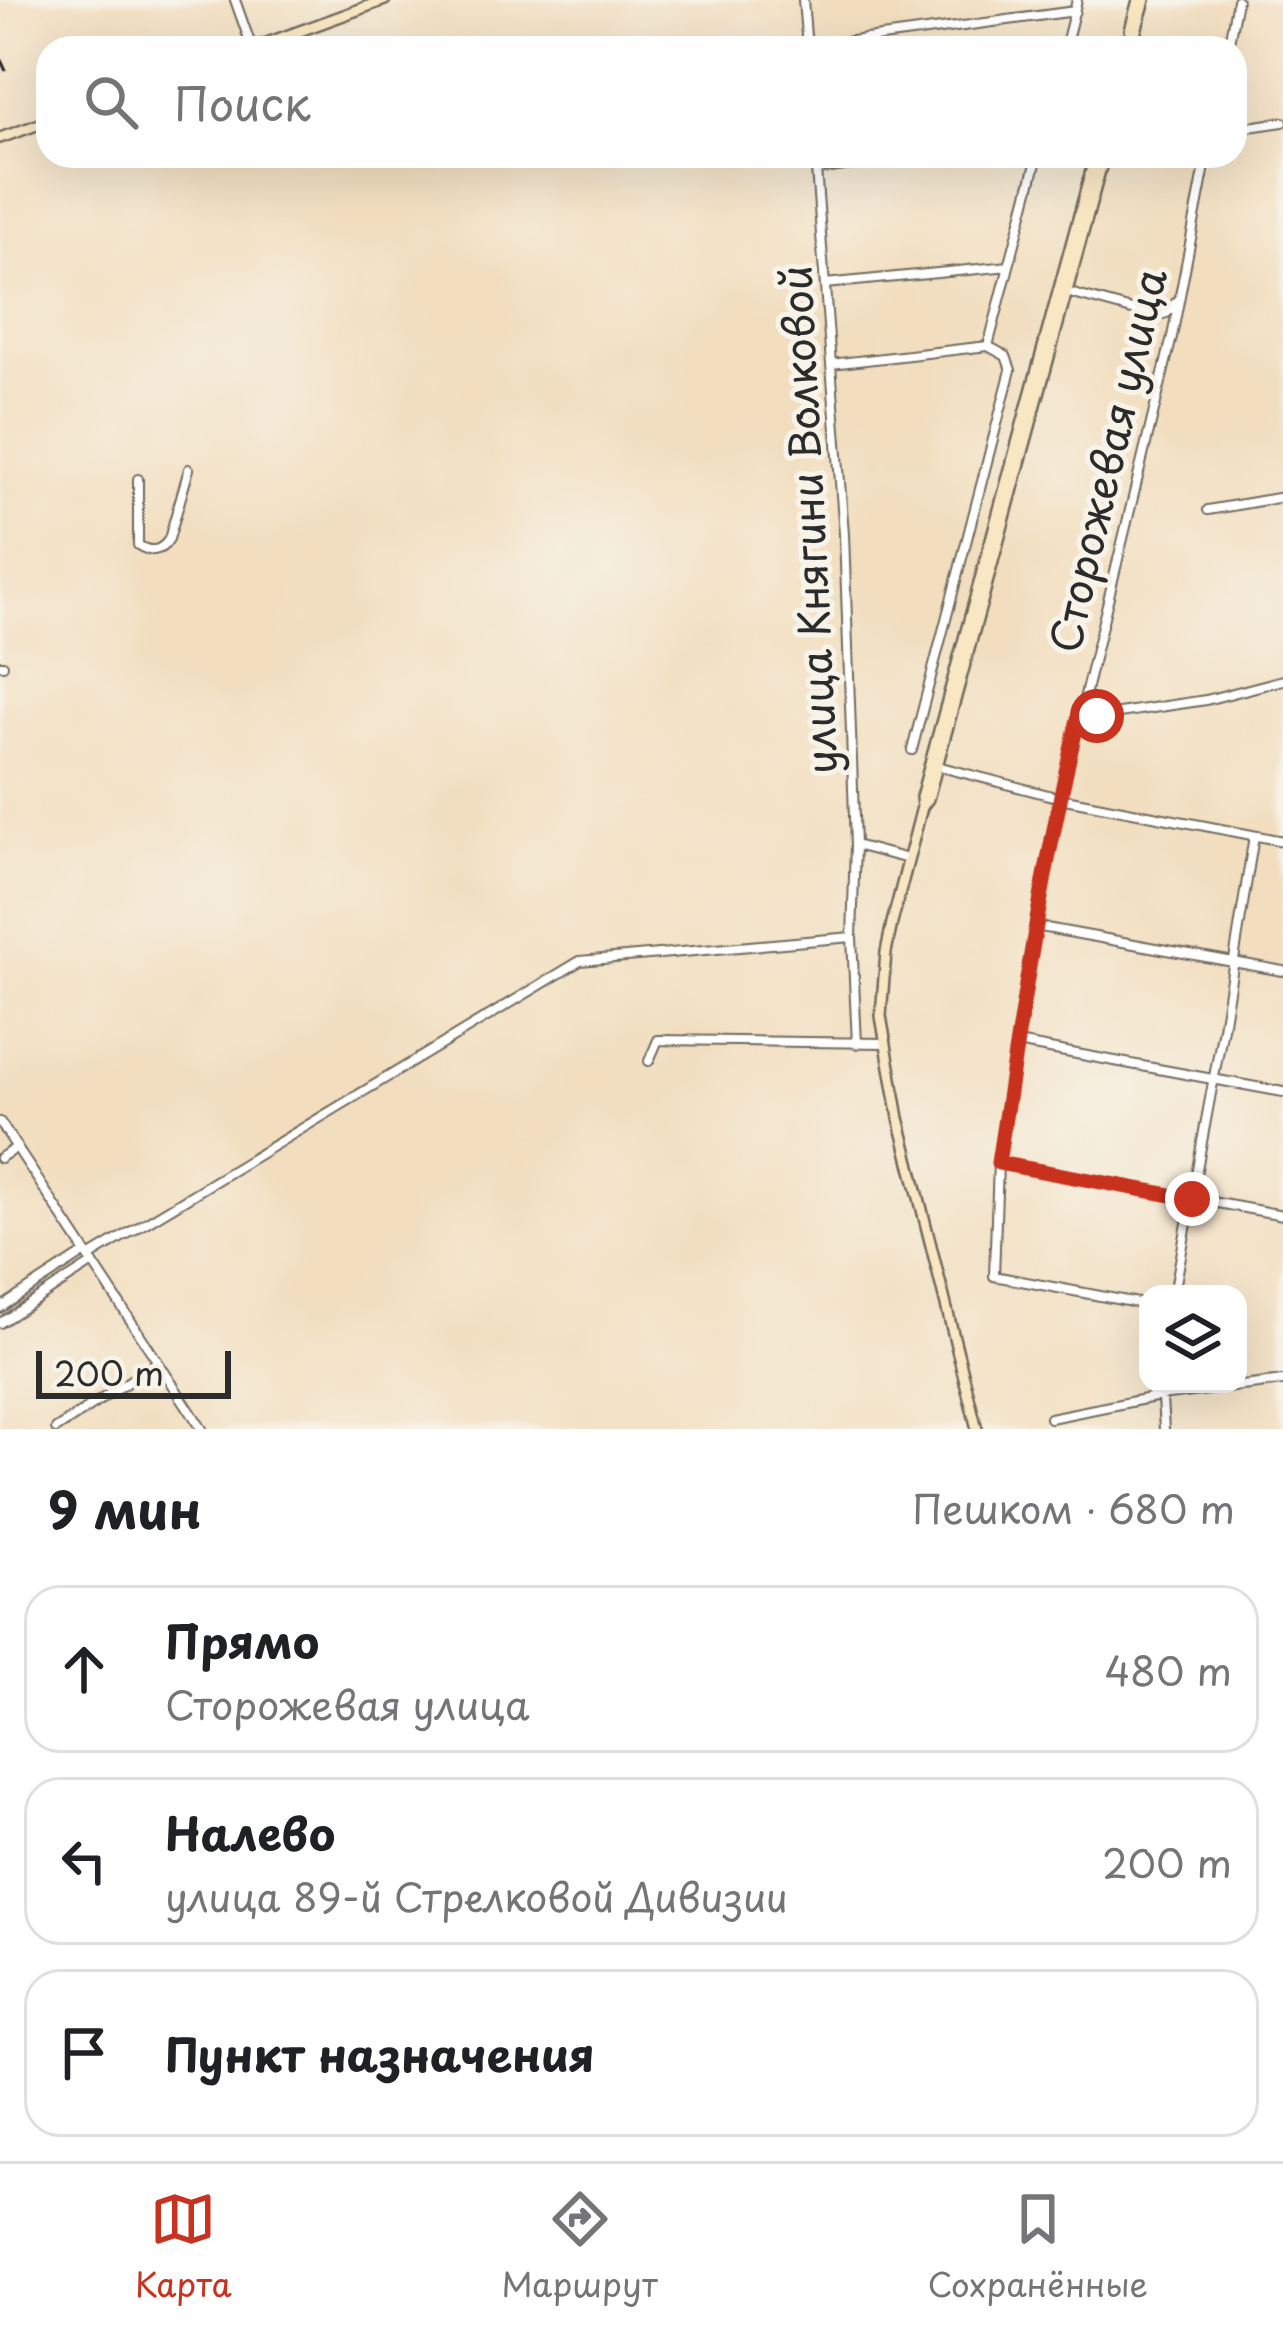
<!DOCTYPE html>
<html lang="ru">
<meta charset="utf-8">
<style>
body{margin:0;font-family:"Playpen Sans",sans-serif;background:#f2f2f2;color:#202124}
.controls{position:absolute;right:36px;bottom:36px;display:grid;overflow:hidden;border-radius:24px;box-shadow:0 12px 48px #0002}
.controls button{width:108px;height:108px;display:grid;place-items:center;padding:0;border:0;border-bottom:3px solid #e0e0e0;background:#fff;color:#202124;font:60px sans-serif}
.scale{position:absolute;left:36px;bottom:30px;width:195px;box-sizing:border-box;padding-left:12px;border:6px solid #2b2b2b;border-top:0;font-size:33px;line-height:42px;white-space:nowrap;color:#2b2b2b;-webkit-text-stroke:9px #f7f3e8;paint-order:stroke}
.stop{position:absolute;width:36px;height:36px;margin:-27px;border:9px solid #c8321e;border-radius:50%;background:#fff}
.stop.end{background:#c8321e;border-color:#fff;box-shadow:0 3px 12px #0008}
.list{margin:0;padding:0;list-style:none}
h2{display:flex;justify-content:space-between;align-items:center;height:156px;margin:0;padding:0 48px;font-size:51px}
h2 small{font-size:39px;font-weight:400;color:#757577}
.list li{display:grid;grid-template-columns:78px 1fr auto;gap:36px;align-items:center;box-sizing:border-box;height:168px;margin:0 24px 24px;padding:0 24px;border:3px solid #e0e0e0;border-radius:36px}
.list b{display:block;font-size:45px;white-space:nowrap}
.list p{margin:0;font-size:39px;white-space:nowrap;color:#757577}
.list em{font-size:39px;font-style:normal;color:#757577}
.icon{flex:none;width:66px;height:66px;fill:none;stroke:currentColor;stroke-width:2;stroke-linecap:round;stroke-linejoin:round}
.map{position:relative;flex:none;width:1283px;height:1429px;overflow:hidden}
.search{position:absolute;background:#fff;box-shadow:0 12px 48px #0002;left:36px;right:36px;top:36px;height:132px;display:flex;align-items:center;gap:30px;box-sizing:border-box;padding:0 42px;border-radius:36px;color:#757577;font-size:45px}
.sheet{height:732px;background:#fff}
nav{display:flex;justify-content:space-around;align-items:center;box-sizing:border-box;height:168px;border-top:3px solid #e0e0e0;background:#fff;font-size:33px;color:#757577}
nav a{display:grid;justify-items:center;gap:6px}
nav .on{color:#c8321e}
.map>svg:first-child{display:block}
.lines{fill:none;stroke-linecap:round;stroke-linejoin:round}
.street-casing{stroke:#716a5f;stroke-width:12}
.secondary-casing{stroke:#716a5f;stroke-width:14}
.street{stroke:#fff;stroke-width:8}
.secondary{stroke:#f9e7c3;stroke-width:9}
.rail{stroke:#2b2b2b;stroke-width:3;stroke-dasharray:18 9;stroke-linecap:butt}
.route{stroke:#c8321e;stroke-width:15}
.labels{text-anchor:middle;dominant-baseline:central;stroke-width:10;stroke-linejoin:round;paint-order:stroke}
.street-label{font-size:42px;fill:#2b2b2b;stroke:#f7f3e8}
</style>
<div class="map">
<svg width="1283" height="1429" viewBox="0 0 1283 1429">
<rect width="100%" height="100%" fill="#f7f3e8"/>
<filter id="ink" filterUnits="userSpaceOnUse"><feTurbulence type="fractalNoise" baseFrequency=".00833" numOctaves="2"/><feDisplacementMap in="SourceGraphic" scale="24" xChannelSelector="R" yChannelSelector="G"/><feConvolveMatrix kernelMatrix="1 2 1 2 8 2 1 2 1" color-interpolation-filters="sRGB"/></filter>
<filter id="wash" filterUnits="userSpaceOnUse"><feTurbulence type="fractalNoise" baseFrequency=".004" numOctaves="4" result="noise"/><feDisplacementMap in="SourceGraphic" scale="48" xChannelSelector="R" yChannelSelector="G"/><feGaussianBlur stdDeviation="2.7" result="paint"/><feColorMatrix in="noise" values="0 0 0 0 0 0 0 0 0 0 0 0 0 0 0 0 0 1.4 0 .05"/><feComposite in="paint" operator="in"/></filter>
<g filter="url(#wash)">
<rect width="100%" height="100%" fill="#f2debf"/>
</g>
<g filter="url(#ink)">
<g class="lines">
<defs>
<path id="street" d="M235,0L252,48
M803,0L807,48
M807,47L1075,11
M1065,48L1077,0
M1228,48L1237,0
M1235,129L1283,122
M815,156L844,534L855,845L852,937L857,1044
M816,170L916,156
M825,284L1009,266
M1066,292L1154,316L1167,313L1176,302
M988,346L1038,156
M831,364L988,346
M138,479V545C150,553 161,552 169,539L189,469
M1208,510L1283,497
M0,665H3
M1079,719L1206,700L1283,680
M912,750L1011,370L1006,356L988,346
M937,766L1060,798L1283,841
M855,845L908,859
M1035,926L1283,971
M1017,1043L1283,1092
M649,1061L658,1040L885,1043
M0,1122L202,1429
M0,1158L17,1147
M998,1163L1283,1215
M89,1257L580,961L852,937
M1174,1294L1223,1028L1254,836
M1148,1305L994,1276L998,1163L1035,926L1060,798L1172,337L1207,156
M0,1308L86,1252
M0,1323L93,1263
M1161,1384L1164,1429
M1050,1418L1160,1396L1283,1381
M56,1429L158,1362"/>
<path id="secondary" d="M1130,30L1138,0
M253,48L385,0
M1131,48L1145,0
M0,138L48,121
M922,807L921,797L1095,156
M977,1429L899,1118L881,1016L886,952L892,923L922,807L928,799L1104,156"/>
</defs>
<use href="#street" class="street-casing"/>
<use href="#secondary" class="secondary-casing"/>
<use href="#street" class="street"/>
<use href="#secondary" class="secondary"/>
<path class="rail" d="M0,58L6,71"/>
</g>
</g>
<g class="lines" filter="url(#ink)">
<path class="route" d="M1097,716L1078,719C1043,866 1021,1014 998,1163L1192,1199"/>
</g>
<g class="labels">
<g class="street-label">
<text transform="translate(1106 460) rotate(-77)">Сторожевая улица</text>
<text transform="translate(807 520) rotate(-93)">улица Княгини Волковой</text>
</g>
</g>
</svg>
<div class="controls">
<button><svg class="icon" aria-label="layers" viewBox="0 0 24 24"><path d="M12 4l9 5-9 5-9-5zM3 14l9 5 9-5"/></svg></button>
</div>
<div class="scale">200 m</div>
<div class="stop" style="left:1097px;top:716px"></div>
<div class="stop end" style="left:1192px;top:1199px"></div>
<div class="search"><svg class="icon" aria-label="search" viewBox="0 0 24 24"><circle cx="10" cy="10" r="6"/><path d="M15 15l6 6"/></svg>Поиск</div>
</div>
<section class="sheet">
<h2>9 мин<small>Пешком · 680 m</small></h2>
<ul class="list">
<li><svg class="icon" aria-label="ahead" viewBox="0 0 24 24"><path d="M12 20V5M6 11l6-6 6 6"/></svg><div><b>Прямо</b><p>Сторожевая улица</p></div><em>480 m</em></li>
<li><svg class="icon" aria-label="left" viewBox="0 0 24 24"><path d="M17 20v-9H6M10 6l-5 5 5 5"/></svg><div><b>Налево</b><p>улица 89-й Стрелковой Дивизии</p></div><em>200 m</em></li>
<li><svg class="icon" aria-label="arrive" viewBox="0 0 24 24"><path d="M6 21V4h12l-3 4 3 4H6"/></svg><div><b>Пункт назначения</b></div></li>
</ul>
</section>
<nav>
<a class="on"><svg class="icon" aria-label="map" viewBox="0 0 24 24"><path d="M3 6l6-2 6 2 6-2v14l-6 2-6-2-6 2zM9 4v14M15 6v14"/></svg>Карта</a>
<a><svg class="icon" aria-label="directions" viewBox="0 0 24 24"><path d="M12 3l9 9-9 9-9-9zM9 14v-3h6M13 9l2 2-2 2"/></svg>Маршрут</a>
<a><svg class="icon" aria-label="saved" viewBox="0 0 24 24"><path d="M7 4h10v16l-5-4-5 4z"/></svg>Сохранённые</a>
</nav>
